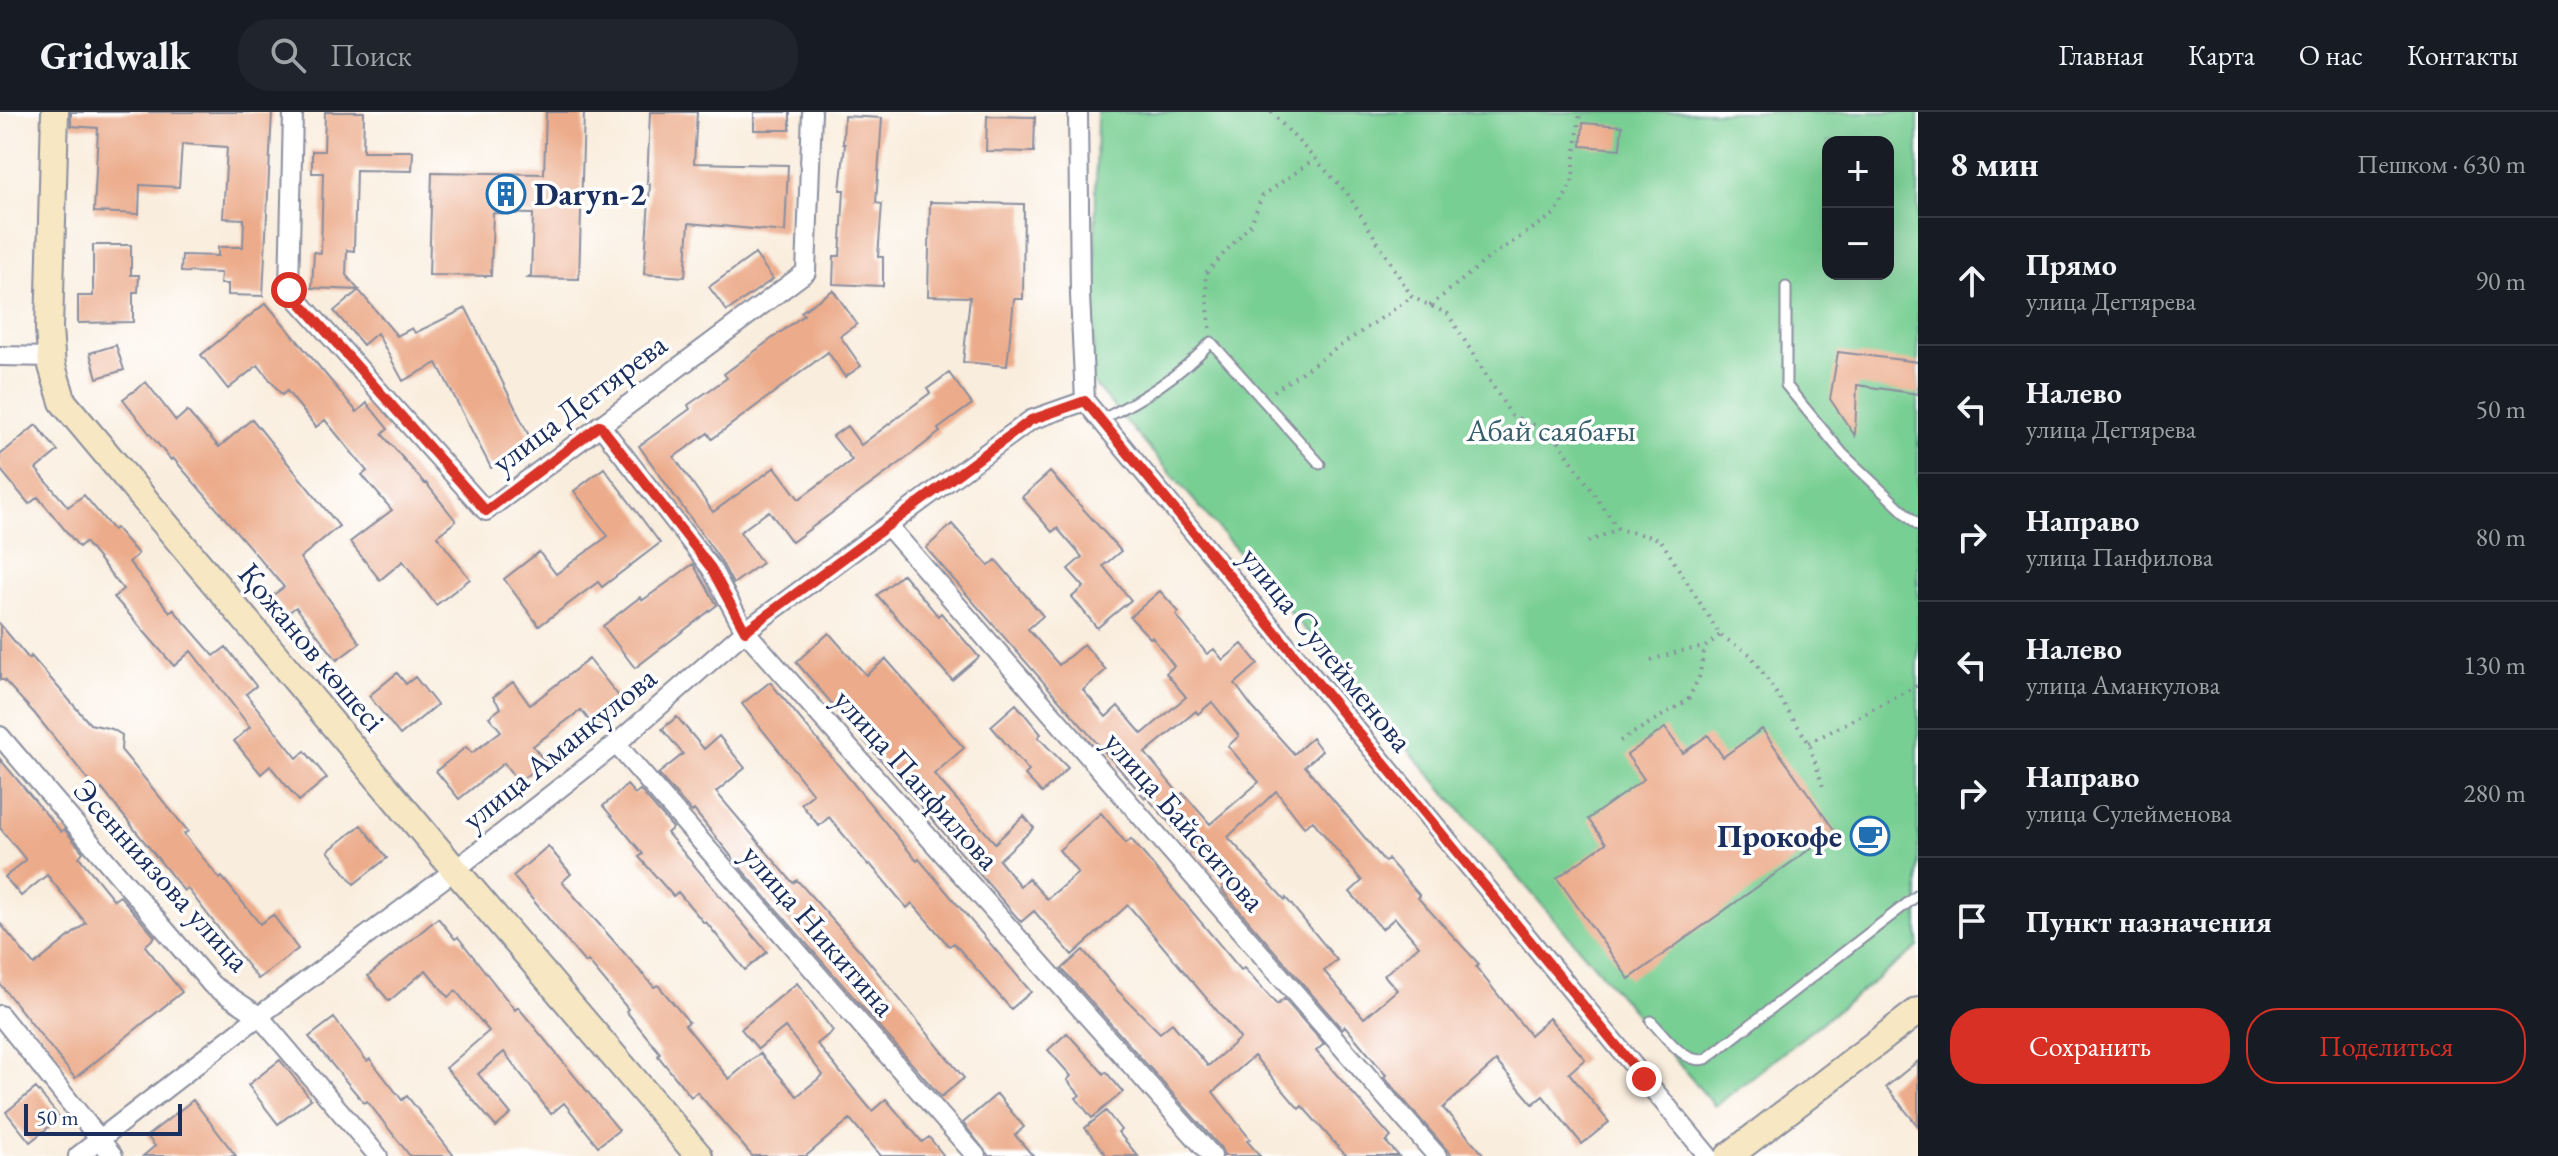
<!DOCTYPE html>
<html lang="ru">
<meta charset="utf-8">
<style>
body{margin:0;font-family:"EB Garamond",serif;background:#20242c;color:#f1f3f6}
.controls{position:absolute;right:24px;top:24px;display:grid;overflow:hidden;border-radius:16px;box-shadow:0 8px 32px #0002}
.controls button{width:72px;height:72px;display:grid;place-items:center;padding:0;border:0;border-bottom:2px solid #363941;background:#171b24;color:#f1f3f6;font:40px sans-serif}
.scale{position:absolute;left:24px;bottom:20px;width:158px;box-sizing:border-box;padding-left:8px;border:4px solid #1b2f5e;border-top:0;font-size:22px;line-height:28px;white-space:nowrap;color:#1b2f5e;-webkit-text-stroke:6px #fff;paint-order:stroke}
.stop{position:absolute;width:24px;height:24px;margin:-18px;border:6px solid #d93025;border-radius:50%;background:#fff}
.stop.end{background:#d93025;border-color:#fff;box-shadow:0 2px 8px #0008}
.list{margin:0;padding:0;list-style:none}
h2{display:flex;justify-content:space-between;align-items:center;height:104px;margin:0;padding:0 32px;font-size:34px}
h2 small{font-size:26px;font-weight:400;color:#9ea1a6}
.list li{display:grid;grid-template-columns:52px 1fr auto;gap:24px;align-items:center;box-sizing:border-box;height:128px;padding:0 32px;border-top:2px solid #363941}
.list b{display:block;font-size:30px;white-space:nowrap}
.list p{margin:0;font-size:26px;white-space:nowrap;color:#9ea1a6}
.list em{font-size:26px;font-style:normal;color:#9ea1a6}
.actions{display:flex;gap:16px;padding:24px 32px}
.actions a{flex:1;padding:18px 0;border:2px solid #d93025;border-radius:32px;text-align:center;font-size:28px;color:#d93025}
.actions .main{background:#d93025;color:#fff}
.icon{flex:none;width:44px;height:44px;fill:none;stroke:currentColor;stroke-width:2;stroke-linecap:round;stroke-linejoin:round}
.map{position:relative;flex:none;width:1918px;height:1044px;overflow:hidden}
header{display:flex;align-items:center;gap:48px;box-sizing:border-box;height:112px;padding:0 40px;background:#171b24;border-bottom:2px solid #363941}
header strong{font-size:38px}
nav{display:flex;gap:44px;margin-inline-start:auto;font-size:28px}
.search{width:560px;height:72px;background:#20242c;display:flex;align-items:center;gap:20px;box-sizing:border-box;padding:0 28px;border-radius:32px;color:#9ea1a6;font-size:30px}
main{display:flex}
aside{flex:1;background:#171b24}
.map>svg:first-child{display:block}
.green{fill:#78cf93;stroke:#4a7f78;stroke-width:2;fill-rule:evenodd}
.building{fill:#ecac8b;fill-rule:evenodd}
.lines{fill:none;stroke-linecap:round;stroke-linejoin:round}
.lane-casing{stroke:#8a8e9e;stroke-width:13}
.street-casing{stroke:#8a8e9e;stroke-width:22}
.secondary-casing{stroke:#8a8e9e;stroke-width:30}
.path{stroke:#8a8e9e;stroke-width:4;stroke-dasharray:2 6;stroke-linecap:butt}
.lane{stroke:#fff;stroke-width:9}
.street{stroke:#fff;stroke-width:18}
.secondary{stroke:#f7e8c3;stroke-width:26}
.route{stroke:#d93025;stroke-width:10}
.labels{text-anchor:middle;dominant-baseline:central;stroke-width:7;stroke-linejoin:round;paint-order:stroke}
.poi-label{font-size:32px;font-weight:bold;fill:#1b2f5e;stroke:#fff;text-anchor:start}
.street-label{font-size:32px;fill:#1b2f5e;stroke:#fff}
.park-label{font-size:32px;fill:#375f6e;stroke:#fff}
</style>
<header>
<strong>Gridwalk</strong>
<div class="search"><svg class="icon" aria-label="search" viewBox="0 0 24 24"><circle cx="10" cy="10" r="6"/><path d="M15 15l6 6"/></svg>Поиск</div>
<nav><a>Главная</a><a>Карта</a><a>О нас</a><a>Контакты</a></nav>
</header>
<main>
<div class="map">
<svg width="1918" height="1044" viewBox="0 0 1918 1044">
<rect width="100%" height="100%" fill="#fff"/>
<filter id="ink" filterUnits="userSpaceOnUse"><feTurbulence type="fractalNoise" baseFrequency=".0125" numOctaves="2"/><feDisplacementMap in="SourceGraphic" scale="16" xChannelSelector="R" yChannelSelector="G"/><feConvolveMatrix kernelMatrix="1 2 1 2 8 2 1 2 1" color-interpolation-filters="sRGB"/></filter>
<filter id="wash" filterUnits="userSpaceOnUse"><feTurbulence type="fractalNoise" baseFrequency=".006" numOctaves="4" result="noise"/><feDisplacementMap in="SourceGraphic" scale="32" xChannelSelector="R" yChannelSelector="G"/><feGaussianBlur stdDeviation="1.8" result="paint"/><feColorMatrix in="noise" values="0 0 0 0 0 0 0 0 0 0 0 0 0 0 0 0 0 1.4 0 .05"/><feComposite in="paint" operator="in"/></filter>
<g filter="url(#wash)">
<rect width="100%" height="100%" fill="#f9eddd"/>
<path class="green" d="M1097,0H1918V835L1715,994L1093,271ZM1828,30H1888V162H1828Z"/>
<g id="blocks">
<path class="building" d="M71,0H272L263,184L228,183V172H220L221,161L181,160L182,143L218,144V135H243L244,107L223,106L227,35L182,32L179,75L140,73L139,102L94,100L98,16L71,14Z
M325,0H364L363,39H413L412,59L356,58L354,139L347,138L346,163L397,224L412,216L415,221L466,196L534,334L491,356L437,251L403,269L377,221L363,233L334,199L359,178L312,176L314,140L321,141L323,61H312V39H324Z
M546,0H584L579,167L528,166L531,164L533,102L493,101L491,164L429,163L432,60L544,62Z
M650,0H697L694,51L788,53L785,120L689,111L685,165L644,162L650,72H647Z
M754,0H790V18H754Z
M844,4L882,6L876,91L882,92L878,145H883V174L833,172L834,144H840L844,78H840L845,32H843Z
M987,4L1035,5L1034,40L986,39Z
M1583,11L1622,14L1620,37L1581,34Z
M930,90L1024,92L1023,187H1014L1007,254L963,250L970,185L928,184Z
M93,133H131V163H139L138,180H133V210L78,211V184H93Z
M755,142L773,167L727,199L709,175Z
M833,178L857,212L840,224L861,254L845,265L828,240L712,327L708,321L674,345L713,400L775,355L799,387L852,348L833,324L847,314L861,333L930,281L927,277L949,261L972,292L938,317L940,320L900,351L792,430L769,399L740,420L762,451L733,472L721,449L639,334L690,297L688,293L727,266L724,262L804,203L801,200Z
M266,191L357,300L367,291L388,317L382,322L425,372L426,371L456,409L437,424L470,467L436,493L403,449L380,468L350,430L392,398L362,363L367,359L325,308L316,315L287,279L282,283L258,253L228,277L201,243Z
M116,233L124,258L97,266L90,241Z
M1838,240L1918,250V282L1857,273L1855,324L1830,287Z
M146,270L176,309L187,299L219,335L252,307L339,414L300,446L360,531L337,548L296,495L286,502L272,484L284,475L173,346L171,348L156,330L123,287Z
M36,313L58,339L36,357L68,395L84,383L113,418L116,416L138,442L129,450L170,500L173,497L214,544L226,535L256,574L246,582L297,646L305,639L327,666L299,689L270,654L261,662L234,629L250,615L191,539L174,554L114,485L123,477L85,430L79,435L38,385L29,392L0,357V343Z
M604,356L660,431L602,475L598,470L539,514L504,467L539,440L556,462L608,424L574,379Z
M1050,360L1121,439L1103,454L1131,488L1097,516L1072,485L1084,475L1068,457L1082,445L1057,416L1052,420L1022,385Z
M952,412L989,454L996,448L1043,504L1028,517L1059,553L1084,532L1106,558L1083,578L1106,605L1118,594L1142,622L1186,585L1166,561L1174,554L1152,525L1150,526L1130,505L1160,479L1179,500L1176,503L1207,542L1214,537L1223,548L1242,532L1258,552L1235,572L1253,596L1294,642L1312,626L1322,639L1305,654L1385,750L1388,747L1420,784L1418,786L1479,852L1476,855L1530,923L1549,906L1585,947L1569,961L1609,1010L1582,1032L1543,984L1533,992L1496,949L1443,996L1485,1044H1452L1384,965L1386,963L1345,914L1342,917L1238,797L1222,778L1225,775L1146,684L1145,686L926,436ZM1212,590L1239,624L1228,634L1259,670L1210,712L1183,681L1180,683L1145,641L1196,599L1198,602ZM1276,679L1304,715L1313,709L1362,769L1350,780L1382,817L1395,806L1419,834L1384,863L1397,878L1364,906L1324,859L1337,848L1286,786L1285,788L1228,725Z
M693,452L717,493L635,556L603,514L640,485L643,488Z
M903,462L938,504L941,501L979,545L952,568L877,483Z
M0,512L29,547L31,544L90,612L112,617L122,623L121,638L188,719L184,722L220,767L222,765L260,812L273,803L298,837L258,867L187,776L184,779L102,677L98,680L35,602L4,568H0Z
M829,521L866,563L886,547L964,636L934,662L995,731L1024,704L1034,716L999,748L1020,774L1028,766L1047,787L1078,761L1059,738L1101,701L1126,731L1131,727L1241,858L1244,856L1277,893L1284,887L1324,932L1316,939L1391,1025L1386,1030L1399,1044H1346L1302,994L1299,997L1254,944L1213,980L1250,1027L1247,1029L1260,1044H1224L1221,1036L1062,857L1083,838L1118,879L1160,921L1172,911L1208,954L1240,926L1128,793L1072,843L1034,799L1021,810L796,550Z
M589,547L625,592L595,616L581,598L533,634L545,650L518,670L504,651L459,687L436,659L466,635L472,641L501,619L489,605L501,596L493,585L513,570L530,593Z
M397,561L406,572L415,565L437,593L400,623L369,584Z
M770,570L917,749L919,747L1031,880L1011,897L954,831L949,834L912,791L907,796L870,752L868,753L829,705L819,714L801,692L813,682L742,592Z
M1016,592L1041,622L1038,625L1068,656L1042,681L1025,663L1029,659L991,614Z
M677,605L704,637L719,624L745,656L716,680L793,771L797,768L862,841L964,966L941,985L743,759L694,698L692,700L658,662L683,642L662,617Z
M1665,616L1683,641L1708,623L1723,645L1762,617L1835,719L1629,867L1557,766L1606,731L1588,707L1644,667L1627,643Z
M0,647L61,720L64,717L83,740L79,745L114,788L120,784L155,825L145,834L182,880L75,966L0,872V811L34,853L86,811L47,763L21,784L5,765L26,748L0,716Z
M627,673L635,682L640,678L673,716L667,721L767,840L745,858L706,810L704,811L678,780L673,784L639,745L643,742L603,694Z
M361,713L387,746L354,772L328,739Z
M548,734L571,762L562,770L654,875L658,873L689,910L685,913L729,967L760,941L797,984L823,963L785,915L758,937L741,917L797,871L833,919L817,932L872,999L886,987L922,1030L929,1025L944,1044H881L850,1007L806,1044H752L697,980L691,985L658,944L660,941L626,899L628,897L588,849L585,851L513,764Z
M438,806L455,827L458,825L515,898L518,895L619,1018L598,1034L564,991L551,1002L504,940L478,962L511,1002L496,1015L446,956L489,919L456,879L448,885L426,858L389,889L368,864Z
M334,906L367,949L370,947L402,988L407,984L454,1044H410L367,989L364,991L309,925Z
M1067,921L1104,962L1106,960L1123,980L1092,1006L1076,986L1080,983L1067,968L1071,964L1048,938Z
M280,948L311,987L278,1012L248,973Z
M1918,949V1014L1886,975Z
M36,976L60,1006L30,1030L6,1000Z
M997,982L1024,1015L1015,1023L1033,1044H989L963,1011Z
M193,988L236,1044H143L155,1034L147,1024Z
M1106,999L1121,1018L1118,1020L1138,1044H1107L1085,1016Z"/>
</g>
</g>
<g filter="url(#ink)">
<use href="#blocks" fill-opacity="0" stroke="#8a8e9e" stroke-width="2"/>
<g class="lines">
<defs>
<path id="lane" d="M1786,175V273L1843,342L1918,413
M1101,308C1144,286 1178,265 1211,230L1320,352
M1651,909C1665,923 1684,953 1706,947L1918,783"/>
<path id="street" d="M293,0L289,178L486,399L806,160L812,0
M1078,0L1080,183L1085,289L1708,1044
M0,244L51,245
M600,313L711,456L745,519L1212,1044
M888,414L1437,1044
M0,624L212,873L259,904L378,1044
M616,632L976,1044
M0,903L113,1044
M78,1044L259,904L455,758L616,632L745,519L1031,308L1085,289"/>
<path id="secondary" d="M55,0L49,217L52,254L63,290L455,758L699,1044
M1729,1044L1918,899"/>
</defs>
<use href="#lane" class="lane-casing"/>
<use href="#street" class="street-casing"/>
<use href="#secondary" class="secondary-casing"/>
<path class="path" d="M1271,0L1347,81L1412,185L1448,202L1511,303L1552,320L1618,417L1660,427L1720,523L1751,543L1809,631L1824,678
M1430,194L1490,145L1556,101L1572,71L1580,0
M1210,216L1205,162L1251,112L1262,84L1315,47
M1274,279L1412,185
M1588,430L1618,417
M1651,548L1681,539L1705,535L1720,523
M1620,629L1688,588L1699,565L1705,535
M1809,631L1918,573"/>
<use href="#lane" class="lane"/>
<use href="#street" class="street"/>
<use href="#secondary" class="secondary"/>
</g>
</g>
<g class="lines" filter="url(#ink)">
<path class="route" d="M289,178L486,399L600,313L711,456L745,519L1031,308L1085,289L1644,967"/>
</g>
<defs>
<symbol id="building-ring" viewBox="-11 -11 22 22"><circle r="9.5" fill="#fff" stroke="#1f6fb2" stroke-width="1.5"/><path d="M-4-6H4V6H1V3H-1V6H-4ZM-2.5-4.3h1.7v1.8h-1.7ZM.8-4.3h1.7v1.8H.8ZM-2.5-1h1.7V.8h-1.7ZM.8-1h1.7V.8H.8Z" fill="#1f6fb2"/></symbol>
<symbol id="cafe-ring" viewBox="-11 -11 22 22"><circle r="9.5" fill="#fff" stroke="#1f6fb2" stroke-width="1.5"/><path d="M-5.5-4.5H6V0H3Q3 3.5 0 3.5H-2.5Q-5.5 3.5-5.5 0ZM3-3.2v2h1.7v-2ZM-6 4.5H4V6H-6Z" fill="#1f6fb2"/></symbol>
</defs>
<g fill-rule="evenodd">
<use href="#building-ring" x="484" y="60" width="44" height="44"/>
<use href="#cafe-ring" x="1848" y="702" width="44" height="44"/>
</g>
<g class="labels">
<g class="poi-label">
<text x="534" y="82">Daryn-2</text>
<text x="1842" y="724" text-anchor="end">Прокофе</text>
</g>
<g class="street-label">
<text transform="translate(579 291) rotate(-37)">улица Дегтярева</text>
<text transform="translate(312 535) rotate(50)">Қожанов көшесі</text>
<text transform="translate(1327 537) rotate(51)">улица Сулейменова</text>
<text transform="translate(559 636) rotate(-39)">улица Аманкулова</text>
<text transform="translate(917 667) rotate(48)">улица Панфилова</text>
<text transform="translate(1185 709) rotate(49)">улица Байсеитова</text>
<text transform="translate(162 763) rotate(48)">Эсенниязова улица</text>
<text transform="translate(819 818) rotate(49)">улица Никитина</text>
</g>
<g class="park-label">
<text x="1551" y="318">Абай саябағы</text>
</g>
</g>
</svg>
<div class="controls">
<button>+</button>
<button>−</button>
</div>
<div class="scale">50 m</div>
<div class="stop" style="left:289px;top:178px"></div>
<div class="stop end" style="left:1644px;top:967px"></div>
</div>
<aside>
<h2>8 мин<small>Пешком · 630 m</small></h2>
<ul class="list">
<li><svg class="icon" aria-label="ahead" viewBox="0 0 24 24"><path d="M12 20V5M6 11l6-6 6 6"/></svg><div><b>Прямо</b><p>улица Дегтярева</p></div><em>90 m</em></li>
<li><svg class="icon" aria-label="left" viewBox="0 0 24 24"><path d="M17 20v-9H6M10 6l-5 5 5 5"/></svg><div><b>Налево</b><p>улица Дегтярева</p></div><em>50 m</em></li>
<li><svg class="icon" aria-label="right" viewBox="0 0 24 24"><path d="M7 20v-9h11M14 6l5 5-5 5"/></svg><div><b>Направо</b><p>улица Панфилова</p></div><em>80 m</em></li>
<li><svg class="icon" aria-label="left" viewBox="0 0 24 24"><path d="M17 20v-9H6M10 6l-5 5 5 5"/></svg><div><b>Налево</b><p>улица Аманкулова</p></div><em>130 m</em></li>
<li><svg class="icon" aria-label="right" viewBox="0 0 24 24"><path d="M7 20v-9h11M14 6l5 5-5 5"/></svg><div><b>Направо</b><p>улица Сулейменова</p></div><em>280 m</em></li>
<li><svg class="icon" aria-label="arrive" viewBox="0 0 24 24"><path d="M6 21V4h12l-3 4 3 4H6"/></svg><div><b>Пункт назначения</b></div></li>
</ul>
<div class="actions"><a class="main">Сохранить</a><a>Поделиться</a></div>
</aside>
</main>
